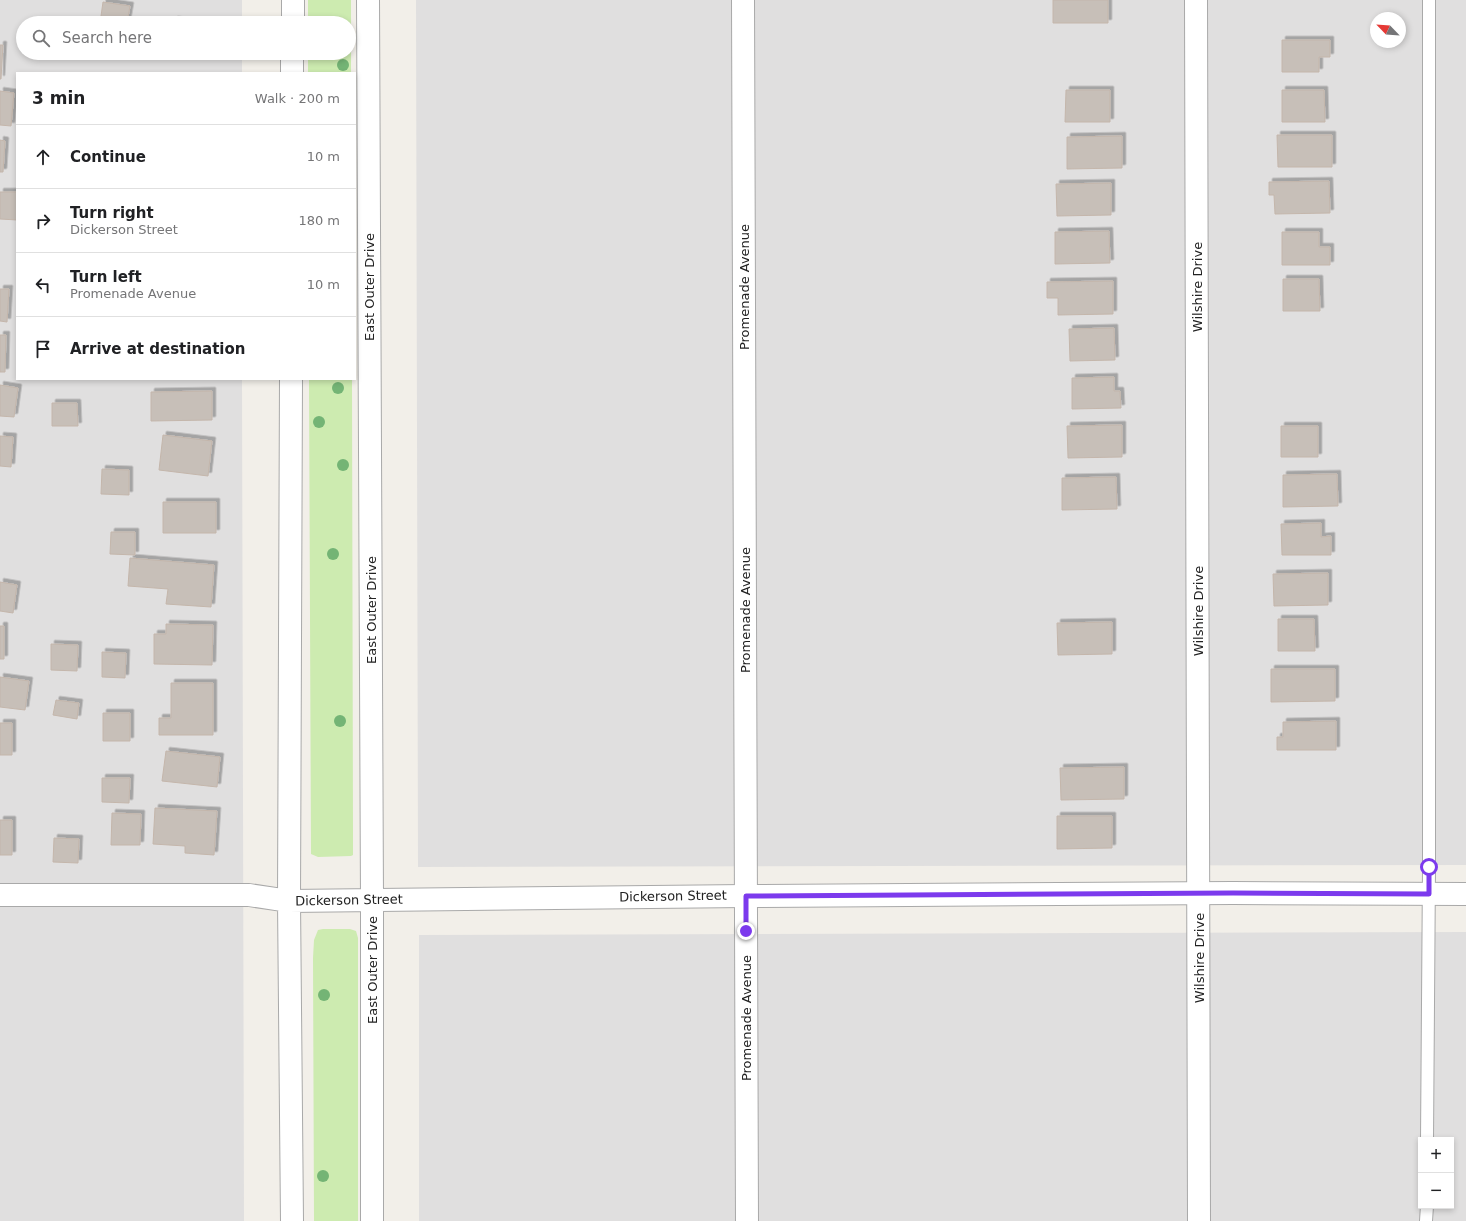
<!DOCTYPE html>
<meta charset="utf-8">
<style>
body{margin:0;font-family:"DejaVu Sans",sans-serif;background:#f6f6f6;color:#202124}
.controls{position:absolute;right:12px;bottom:12px;display:grid;overflow:hidden;border-radius:0px;box-shadow:0 2px 6px #0003}
.controls button{width:36px;height:36px;display:grid;place-items:center;padding:0;border:0;border-bottom:1px solid #e0e0e0;background:#fff;color:#202124;font:20px sans-serif}
.compass{position:absolute;left:1370px;top:12px;width:36px;height:36px;border-radius:50%;background:#fff;box-shadow:0 2px 6px #0003;rotate:295deg}
.stop{position:absolute;width:12px;height:12px;margin:-9px;border:3px solid #7c3aed;border-radius:50%;background:#fff}
.stop.end{background:#7c3aed;border-color:#fff;box-shadow:0 1px 4px #0008}
.list{margin:0;padding:0;list-style:none}
h2{display:flex;justify-content:space-between;align-items:center;height:52px;margin:0;padding:0 16px;font-size:17px}
h2 small{font-size:13px;font-weight:400;color:#757577}
.list li{display:grid;grid-template-columns:26px 1fr auto;gap:12px;align-items:center;box-sizing:border-box;height:64px;padding:0 16px;border-top:1px solid #e0e0e0}
.list b{display:block;font-size:15px;white-space:nowrap}
.list p{margin:0;font-size:13px;white-space:nowrap;color:#757577}
.list em{font-size:13px;font-style:normal;color:#757577}
.icon{flex:none;width:22px;height:22px;fill:none;stroke:currentColor;stroke-width:2;stroke-linecap:round;stroke-linejoin:round}
.map{position:relative;flex:none;width:1466px;height:1221px;overflow:hidden}
.search{position:absolute;background:#fff;box-shadow:0 2px 6px #0003;left:16px;top:16px;width:340px;height:44px;display:flex;align-items:center;gap:10px;box-sizing:border-box;padding:0 14px;border-radius:22px;color:#757577;font-size:15px}
.panel{position:absolute;background:#fff;box-shadow:0 2px 6px #0003;left:16px;top:72px;width:340px;height:308px;border-radius:0px}
.map>svg:first-child{display:block}
.residential{fill:#e0dfdf;fill-rule:evenodd}
.grass{fill:#cdebb0}
.building{fill:#c7bfb8;stroke:#c4b6ab;filter:url(#shadow)}
.lines{fill:none;stroke-linecap:round;stroke-linejoin:round}
.service-casing{stroke:#a9a9a9;stroke-width:14}
.minor-casing{stroke:#a9a9a9;stroke-width:24}
.tertiary-casing{stroke:#a9a9a9;stroke-width:24}
.service{stroke:#fff;stroke-width:12}
.minor{stroke:#fff;stroke-width:22}
.tertiary{stroke:#fff;stroke-width:22}
.tree{fill:#74b475}
.route{stroke:#7c3aed;stroke-width:5}
.labels{text-anchor:middle;dominant-baseline:central;stroke-width:3.5;stroke-linejoin:round;paint-order:stroke}
.street-label{font-size:13px;fill:#222;stroke:#fff}
</style>
<div class="map">
<svg width="1466" height="1221" viewBox="0 0 1466 1221">
<defs>
<filter id="shadow"><feDropShadow dx="3.5" dy="-3.5" stdDeviation="0" flood-color="#0004"/></filter>
</defs>
<rect width="100%" height="100%" fill="#f2efe9"/>
<path class="residential" d="M0,0H242V23H23V53H242V73H17V379H242L244,1221H0Z
M416,0H1466V865L418,867ZM1376,18H1400V42H1376Z
M1466,932V1221H419V935ZM1421,1140H1451V1206H1421Z"/>
<path class="grass" d="M308,0H351V73H308V53H349V23H308Z
M309,379H352L353,834V855L351,856L318,857L311,854Z
M323,929H350L356,931L358,938V1221H314L313,958L314,940L318,930Z"/>
<path class="building" d="M1053,0H1108V23H1053Z
M103,2L130,6L127,23H100Z
M174,20L207,23H174Z
M1282,40H1330V57H1319V72H1282Z
M0,45H3L1,79H0Z
M138,53H166L165,59L137,57Z
M1066,90H1110V122H1065Z
M1282,90H1324L1325,122H1282Z
M0,91L14,93L11,126L0,125Z
M1277,135H1332V167H1278Z
M1122,136V168L1067,169V137Z
M0,140L5,141L3,172H0Z
M1329,181L1330,213L1275,214L1274,195H1269V182Z
M1111,183V215L1057,216L1056,184Z
M0,192H17V220L0,219Z
M1109,231L1110,263L1055,264V232Z
M1282,232H1319V247H1330V265H1282Z
M1283,279H1319L1320,311H1283Z
M1113,281V314L1058,315V298H1047V282Z
M0,289H9L7,322L0,321Z
M1114,328L1115,360L1070,361L1069,329Z
M0,335H6L5,372H0Z
M1114,377V391H1120L1121,408L1072,409V378Z
M0,385L18,388L14,417L0,416Z
M212,391V420L151,421V392Z
M52,403H77L78,426H52Z
M1122,425V457L1068,458L1067,426Z
M1281,426H1318V457H1281Z
M163,435L212,441L208,476L159,470Z
M0,436L13,437L11,467L0,466Z
M102,469L129,470V495L101,494Z
M1337,474L1338,506L1283,507V475Z
M1116,477L1117,509L1062,510V478Z
M163,502H216V533H163Z
M1321,523V537L1331,536V555H1282L1281,524Z
M111,532H135V555L110,554Z
M130,558L214,565L211,607L166,604L168,589L128,586Z
M1328,573V605L1274,606L1273,574Z
M0,582L17,585L13,613L0,611Z
M1278,619H1314L1315,651H1278Z
M1112,622V654L1058,655L1057,623Z
M166,624L213,625L212,665L154,664V634H166Z
M0,626H4V659H0Z
M51,644L78,645L77,671L51,670Z
M102,652L126,653L125,678L102,677Z
M1271,669H1335V701L1271,702Z
M0,677L29,681L25,710L0,707Z
M171,683H213V735H159V718H171Z
M56,700L79,703L77,719L53,715Z
M103,713H130V741H103Z
M1336,721V750H1277V737H1283V722Z
M0,723H12V755H0Z
M166,751L220,757L217,787L162,781Z
M1124,767V799L1061,800L1060,768Z
M102,778H130L129,803L102,802Z
M155,808L217,811L214,855L185,853V846L153,844Z
M112,813L141,814L140,845H111Z
M1057,816H1112V848L1057,849Z
M0,820H12V855H0Z
M54,838L79,839L78,863L53,862Z"/>
<g class="lines">
<defs>
<path id="service" d="M1427,1140L1429,867V0
M1426,1221L1427,1206"/>
<path id="minor" d="M743,0L747,1221
M1196,0L1199,1221"/>
<path id="tertiary" d="M368,0L372,900V1221
M293,23V0
M292,73V53
M291,379L289,901L292,1221
M0,895H249L289,901L746,896L1233,893L1466,894"/>
</defs>
<use href="#service" class="service-casing"/>
<use href="#minor" class="minor-casing"/>
<use href="#tertiary" class="tertiary-casing"/>
<use href="#service" class="service"/>
<use href="#minor" class="minor"/>
<use href="#tertiary" class="tertiary"/>
</g>
<g class="tree">
<circle cx="343" cy="65" r="6"/>
<circle cx="338" cy="388" r="6"/>
<circle cx="319" cy="422" r="6"/>
<circle cx="343" cy="465" r="6"/>
<circle cx="333" cy="554" r="6"/>
<circle cx="340" cy="721" r="6"/>
<circle cx="324" cy="995" r="6"/>
<circle cx="323" cy="1176" r="6"/>
</g>
<g class="lines">
<path class="route" d="M746,931V896L1233,893L1429,894V867"/>
</g>
<g class="labels">
<g class="street-label">
<text transform="translate(369 287) rotate(-90)">East Outer Drive</text>
<text transform="translate(744 287) rotate(-90)">Promenade Avenue</text>
<text transform="translate(1197 287) rotate(-90)">Wilshire Drive</text>
<text transform="translate(371 610) rotate(-90)">East Outer Drive</text>
<text transform="translate(745 610) rotate(-90)">Promenade Avenue</text>
<text transform="translate(1198 611) rotate(-90)">Wilshire Drive</text>
<text transform="translate(673 896) rotate(-1)">Dickerson Street</text>
<text transform="translate(349 900) rotate(-1)">Dickerson Street</text>
<text transform="translate(1199 958) rotate(-90)">Wilshire Drive</text>
<text transform="translate(372 970) rotate(-90)">East Outer Drive</text>
<text transform="translate(746 1018) rotate(-90)">Promenade Avenue</text>
</g>
</g>
</svg>
<div class="controls">
<button>+</button>
<button>−</button>
</div>
<svg class="compass" viewBox="-18 -18 36 36"><path d="M0-13l5 13h-10z" fill="#e53935"/><path d="M0 13l5-13h-10z" fill="#757577"/></svg>
<div class="stop" style="left:1429px;top:867px"></div>
<div class="stop end" style="left:746px;top:931px"></div>
<div class="search"><svg class="icon" aria-label="search" viewBox="0 0 24 24"><circle cx="10" cy="10" r="6"/><path d="M15 15l6 6"/></svg>Search here</div>
<section class="panel">
<h2>3 min<small>Walk · 200 m</small></h2>
<ul class="list">
<li><svg class="icon" aria-label="ahead" viewBox="0 0 24 24"><path d="M12 20V5M6 11l6-6 6 6"/></svg><div><b>Continue</b></div><em>10 m</em></li>
<li><svg class="icon" aria-label="right" viewBox="0 0 24 24"><path d="M7 20v-9h11M14 6l5 5-5 5"/></svg><div><b>Turn right</b><p>Dickerson Street</p></div><em>180 m</em></li>
<li><svg class="icon" aria-label="left" viewBox="0 0 24 24"><path d="M17 20v-9H6M10 6l-5 5 5 5"/></svg><div><b>Turn left</b><p>Promenade Avenue</p></div><em>10 m</em></li>
<li><svg class="icon" aria-label="arrive" viewBox="0 0 24 24"><path d="M6 21V4h12l-3 4 3 4H6"/></svg><div><b>Arrive at destination</b></div></li>
</ul>
</section>
</div>
